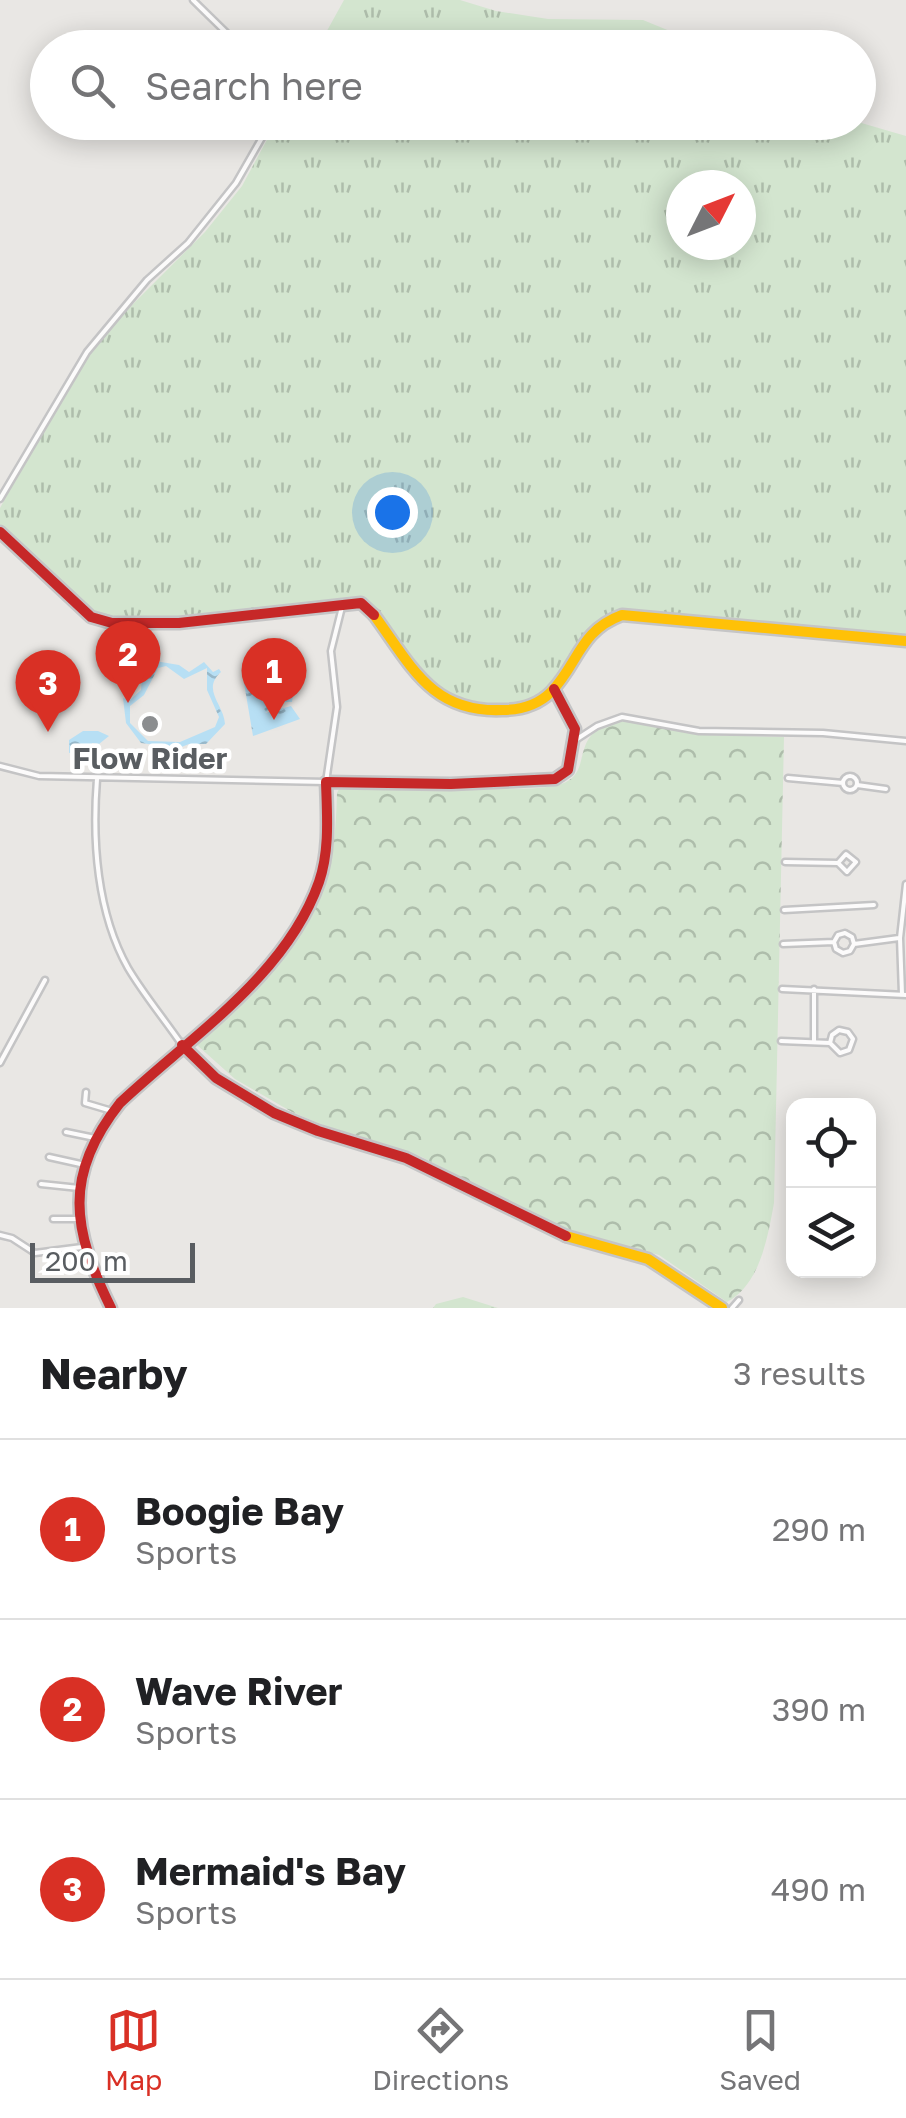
<!DOCTYPE html>
<style>
body{margin:0;font-family:"Golos Text",sans-serif;background:#f2f2f2;color:#202124}
.controls{position:absolute;right:30px;bottom:30px;display:grid;overflow:hidden;border-radius:20px;box-shadow:0 5px 25px #0003}
.controls button{width:90px;height:90px;display:grid;place-items:center;padding:0;border:0;border-bottom:2px solid #e0e0e0;background:#fff;color:#202124;font:50px sans-serif}
.compass{position:absolute;left:666px;top:170px;width:90px;height:90px;border-radius:50%;background:#fff;box-shadow:0 5px 25px #0003;rotate:48deg}
.scale{position:absolute;left:30px;bottom:25px;width:165px;box-sizing:border-box;padding-left:10px;border:5px solid #595d61;border-top:0;font-size:28px;line-height:35px;white-space:nowrap;color:#595d61;-webkit-text-stroke:8px #fff;paint-order:stroke}
.you{position:absolute;left:392px;top:512px;width:35px;height:35px;margin:-25px;border:8px solid #fff;border-radius:50%;background:#1a73e8;box-shadow:0 0 0 15px #1a73e833}
.badge{display:grid;place-items:center;width:65px;height:65px;border-radius:50%;background:#d93025;color:#fff;font-size:32px;font-weight:700}
.pin{position:absolute;translate:-50% -82px;filter:drop-shadow(0 2px 5px #0008)}
.pin::after{content:'';position:absolute;top:52px;width:35px;height:30px;background:inherit;clip-path:polygon(0 0,100% 0,50% 100%)}
.list{margin:0;padding:0;list-style:none}
h2{display:flex;justify-content:space-between;align-items:center;height:130px;margin:0;padding:0 40px;font-size:42px}
h2 small{font-size:32px;font-weight:400;color:#757577}
.list li{display:grid;grid-template-columns:65px 1fr auto;gap:30px;align-items:center;box-sizing:border-box;height:180px;padding:0 40px;border-top:2px solid #e0e0e0}
.list b{display:block;font-size:38px;white-space:nowrap}
.list p{margin:0;font-size:32px;white-space:nowrap;color:#757577}
.list em{font-size:32px;font-style:normal;color:#757577}
.icon{flex:none;width:55px;height:55px;fill:none;stroke:currentColor;stroke-width:2;stroke-linecap:round;stroke-linejoin:round}
.map{position:relative;flex:none;width:906px;height:1308px;overflow:hidden}
.search{position:absolute;background:#fff;box-shadow:0 5px 25px #0003;left:30px;right:30px;top:30px;height:110px;display:flex;align-items:center;gap:25px;box-sizing:border-box;padding:0 35px;border-radius:55px;color:#757577;font-size:38px}
.sheet{height:670px;background:#fff}
nav{display:flex;justify-content:space-around;align-items:center;box-sizing:border-box;height:140px;border-top:2px solid #e0e0e0;background:#fff;font-size:28px;color:#757577}
nav a{display:grid;justify-items:center;gap:5px}
nav .on{color:#d93025}
.map>svg:first-child{display:block}
.grass{fill:url(#grass-tufts);fill-rule:evenodd}
.forest{fill:url(#forest-crowns)}
.water{fill:url(#water-ripples);fill-rule:evenodd}
.lines{fill:none;stroke-linecap:round;stroke-linejoin:round}
.street-casing{stroke:#c4c4c5;stroke-width:9}
.slow-casing{stroke:#c5c5c6;stroke-width:15}
.jam-casing{stroke:#c5c5c6;stroke-width:15}
.street{stroke:#fcfbfb;stroke-width:4}
.slow{stroke:#ffc107;stroke-width:10}
.jam{stroke:#c62828;stroke-width:10}
.poi-dot{fill:#8b8d8f;stroke:#fff;stroke-width:4}
.labels{text-anchor:middle;dominant-baseline:central;stroke-width:9;stroke-linejoin:round;paint-order:stroke}
.poi-label{font-size:30px;font-weight:bold;fill:#595d61;stroke:#fff}
</style>
<div class="map">
<svg width="906" height="1308" viewBox="0 0 906 1308">
<defs>
<pattern id="grass-tufts" width="24" height="20" patternUnits="userSpaceOnUse" patternTransform="scale(2.5)"><rect width="24" height="20" fill="#d3e5cf"/><path d="M3 7l-1-3M5 7V3M7 7l1-3M15 17l-1-3M17 17v-4M19 17l1-3" fill="none" stroke="#aebdab"/></pattern>
<pattern id="forest-crowns" width="20" height="18" patternUnits="userSpaceOnUse" patternTransform="scale(2.5)"><rect width="20" height="18" fill="#d3e5cf"/><path d="M2 6a3 3 0 1 1 6 0M12 15a3 3 0 1 1 6 0" fill="none" stroke="#aebdab"/></pattern>
<pattern id="water-ripples" width="26" height="14" patternUnits="userSpaceOnUse" patternTransform="scale(2.5)"><rect width="26" height="14" fill="#b7dff4"/><path d="M2 4q2-2 4 0t4 0M15 11q2-2 4 0t4 0" fill="none" stroke="#98b8c9"/></pattern>
</defs>
<rect width="100%" height="100%" fill="#e9e7e4"/>
<path class="grass" d="M344,0H460L496,11L548,19L643,20L709,47H318Z
M858,122L906,136V637L618,613L606,616L588,629L543,694L533,702L502,710L441,692L376,612L365,605L348,601C301,606 124,633 92,612L0,526V508L58,401L91,353L120,317L205,232L242,186L276,123ZM681,185H741V245H681Z
M463,1297L498,1308H433L436,1304Z"/>
<path class="forest" d="M623,720L704,735L784,737L774,1203C768,1236 760,1285 727,1302L659,1255L562,1228L508,1204L422,1157L340,1132L292,1112L235,1079L197,1045C212,1022 238,1005 257,986C320,923 335,881 337,793L341,785C376,779 436,784 473,786C502,787 528,792 558,785C599,774 562,732 623,720Z"/>
<path class="water" d="M255,659L275,673L296,675L292,702H282L265,713L291,706L300,719L253,736L244,683Z
M149,660L179,665L189,672L204,662L213,672L219,669L221,672C201,690 224,704 225,724L206,744H189L179,748L141,743L126,723L123,698L130,700L141,690L142,678ZM166,666L184,679L207,668V690L219,717L215,727L180,742L148,741L130,723V706L144,695L158,668Z
M83,731H98L109,736L99,744L92,743L90,750L69,753V740Z"/>
<g class="lines">
<defs>
<path id="street" d="M193,0L242,48
M0,499L87,352L147,280L188,243L236,183L271,122
M574,741L597,726L622,717L699,731L823,733L906,741
M0,766L39,776L326,782L337,707L331,651L342,607
M843 783a7 7 0 1 1 14 0a7 7 0 1 1-14 0Z
M788,778L843,783
M97,779C92,841 97,913 128,968C144,995 165,1020 182,1045
M857,785L886,789
M785,862L838,863L847,872L856,862L846,854L838,863
M784,910L874,905
M783,944L834,942L838,935L845,933L852,937L854,944L850,951L843,953L836,949L834,942
M854,944L899,938
M782,989L906,995
M902,994L900,938L906,884
M781,1041L830,1043L840,1053L849,1050L853,1039L848,1032L839,1030L832,1035L830,1043
M814,1042V989
M0,1063L45,980
M86,1092L85,1103L112,1111
M66,1132L95,1138
M49,1157L85,1165
M41,1184L79,1188
M53,1219H78
M0,1235L12,1238L35,1253L82,1247
M732,1308L739,1300"/>
<path id="slow" d="M374,615C411,665 431,713 502,710C520,710 538,705 551,692C579,663 579,631 622,615L906,641
M566,1236L648,1259L722,1308"/>
<path id="jam" d="M0,532L91,617L112,623H179L361,603L374,615
M182,1045L216,1078L274,1113L318,1131L406,1158L566,1236
M111,1308C72,1229 63,1175 120,1103C190,1037 286,976 319,882C330,850 327,815 326,782L451,784L555,779L568,770L575,729L554,689"/>
</defs>
<use href="#street" class="street-casing"/>
<use href="#slow" class="slow-casing"/>
<use href="#jam" class="jam-casing"/>
<use href="#street" class="street"/>
<use href="#slow" class="slow"/>
<use href="#jam" class="jam"/>
</g>
<circle class="poi-dot" cx="150" cy="724" r="10"/>
<g class="labels">
<g class="poi-label">
<text x="150" y="758">Flow Rider</text>
</g>
</g>
</svg>
<div class="controls">
<button><svg class="icon" aria-label="locate" viewBox="0 0 24 24"><circle cx="12" cy="12" r="6"/><path d="M12 2v4M12 18v4M2 12h4M18 12h4"/></svg></button>
<button><svg class="icon" aria-label="layers" viewBox="0 0 24 24"><path d="M12 4l9 5-9 5-9-5zM3 14l9 5 9-5"/></svg></button>
</div>
<svg class="compass" viewBox="-18 -18 36 36"><path d="M0-13l5 13h-10z" fill="#e53935"/><path d="M0 13l5-13h-10z" fill="#757577"/></svg>
<div class="scale">200 m</div>
<div class="you"></div>
<div class="pin badge" style="left:274px;top:720px">1</div>
<div class="pin badge" style="left:128px;top:703px">2</div>
<div class="pin badge" style="left:48px;top:732px">3</div>
<div class="search"><svg class="icon" aria-label="search" viewBox="0 0 24 24"><circle cx="10" cy="10" r="6"/><path d="M15 15l6 6"/></svg>Search here</div>
</div>
<section class="sheet">
<h2>Nearby<small>3 results</small></h2>
<ul class="list">
<li><span class="badge">1</span><div><b>Boogie Bay</b><p>Sports</p></div><em>290 m</em></li>
<li><span class="badge">2</span><div><b>Wave River</b><p>Sports</p></div><em>390 m</em></li>
<li><span class="badge">3</span><div><b>Mermaid's Bay</b><p>Sports</p></div><em>490 m</em></li>
</ul>
</section>
<nav>
<a class="on"><svg class="icon" aria-label="map" viewBox="0 0 24 24"><path d="M3 6l6-2 6 2 6-2v14l-6 2-6-2-6 2zM9 4v14M15 6v14"/></svg>Map</a>
<a><svg class="icon" aria-label="directions" viewBox="0 0 24 24"><path d="M12 3l9 9-9 9-9-9zM9 14v-3h6M13 9l2 2-2 2"/></svg>Directions</a>
<a><svg class="icon" aria-label="saved" viewBox="0 0 24 24"><path d="M7 4h10v16l-5-4-5 4z"/></svg>Saved</a>
</nav>
